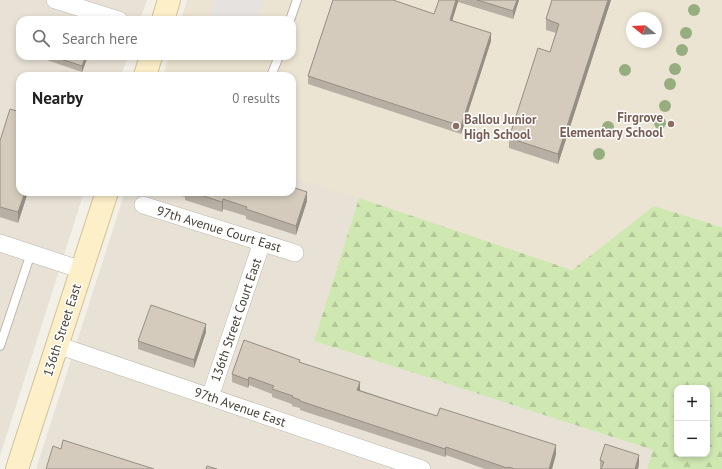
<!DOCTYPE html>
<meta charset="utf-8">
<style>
body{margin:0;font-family:"PT Sans",sans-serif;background:#f2f2f2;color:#222}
.controls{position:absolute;right:12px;bottom:12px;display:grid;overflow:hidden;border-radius:8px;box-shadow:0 2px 6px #0003}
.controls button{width:36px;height:36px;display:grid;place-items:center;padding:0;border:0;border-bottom:1px solid #e0e0e0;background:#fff;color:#222;font:20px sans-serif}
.compass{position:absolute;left:626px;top:12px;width:36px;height:36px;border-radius:50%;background:#fff;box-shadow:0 2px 6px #0003;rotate:288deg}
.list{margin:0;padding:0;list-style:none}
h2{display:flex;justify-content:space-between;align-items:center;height:52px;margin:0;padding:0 16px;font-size:17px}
h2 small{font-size:13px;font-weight:400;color:#767676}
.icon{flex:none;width:22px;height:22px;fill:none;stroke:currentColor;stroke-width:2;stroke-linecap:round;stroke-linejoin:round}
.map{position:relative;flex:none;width:722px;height:469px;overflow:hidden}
.search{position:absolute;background:#fff;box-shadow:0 2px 6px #0003;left:16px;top:16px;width:280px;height:44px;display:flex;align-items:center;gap:10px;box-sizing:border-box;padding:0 14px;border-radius:12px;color:#767676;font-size:15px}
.panel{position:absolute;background:#fff;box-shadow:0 2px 6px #0003;left:16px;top:72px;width:280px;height:124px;border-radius:12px}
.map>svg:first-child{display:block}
.residential{fill:#e7e1d6}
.education{fill:#ece4d2;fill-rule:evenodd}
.forest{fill:url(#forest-firs);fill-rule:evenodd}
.parking{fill:#e5e2df}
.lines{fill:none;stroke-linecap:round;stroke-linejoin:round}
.lane-casing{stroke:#bfb7aa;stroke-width:10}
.street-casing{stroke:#bfb7aa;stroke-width:18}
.secondary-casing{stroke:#d2c298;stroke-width:24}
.lane{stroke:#fff;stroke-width:8}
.street{stroke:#fff;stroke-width:17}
.secondary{stroke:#fdefc8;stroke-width:22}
.tree{fill:#96ad80}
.wall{fill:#b7afa3}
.shaded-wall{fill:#958e84}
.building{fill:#d5cbbd;stroke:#958e84}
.education-dot{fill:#8d6e63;stroke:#fff;stroke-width:1.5}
.labels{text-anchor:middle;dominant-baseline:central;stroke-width:3;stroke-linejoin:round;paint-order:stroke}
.education-label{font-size:13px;font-weight:bold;fill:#785e54;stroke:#fff;text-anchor:end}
.street-label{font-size:13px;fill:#464036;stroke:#fff}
</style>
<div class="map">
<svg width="722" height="469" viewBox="0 0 722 469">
<defs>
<pattern id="forest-firs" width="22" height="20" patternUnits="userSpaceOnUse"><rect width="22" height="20" fill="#cfe7b1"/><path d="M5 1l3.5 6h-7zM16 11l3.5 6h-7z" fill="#b3c799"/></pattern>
</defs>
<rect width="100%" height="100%" fill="#f3f0e8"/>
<path class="residential" d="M0,0H147L140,20H20V56H128L121,76H20V192H84L0,456Z
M292,177L359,198L314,341L653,450L647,469H36L125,192H292Z"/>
<path class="education" d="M187,0H722V227L654,206L573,270L292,177V76H163L169,56H292V20H181ZM632,18H656V42H632Z"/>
<path class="forest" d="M359,198L572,270L654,206L722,227V469H647L653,450L314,341ZM677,388H707V454H677Z"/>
<path class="parking" d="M215,0H263L257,20H208Z"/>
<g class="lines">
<defs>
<path id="lane" d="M290,20L297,0
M271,76L279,56
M0,346L31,253"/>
<path id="street" d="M55,0L119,20
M143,205L295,253
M0,243L82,270
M57,345L422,469
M210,397L262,242"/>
<path id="secondary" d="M163,20L169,0
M145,76L151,56
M17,469L107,192"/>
</defs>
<use href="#lane" class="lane-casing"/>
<use href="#street" class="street-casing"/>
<use href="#secondary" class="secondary-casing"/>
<use href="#lane" class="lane"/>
<use href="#street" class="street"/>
<use href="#secondary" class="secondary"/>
</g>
<g class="tree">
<circle cx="694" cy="10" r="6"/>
<circle cx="686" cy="33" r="6"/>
<circle cx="682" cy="50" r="6"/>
<circle cx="675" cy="69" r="6"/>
<circle cx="625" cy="70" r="6"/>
<circle cx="670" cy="84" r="6"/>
<circle cx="665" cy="106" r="6"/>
<circle cx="660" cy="123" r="6"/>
<circle cx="608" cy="127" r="6"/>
<circle cx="599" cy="154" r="6"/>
</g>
<path class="wall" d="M333,0H395V1L434,14L439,0H519L513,19L458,2L452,20L491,41L461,134L308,84V76Z
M552,0H611L558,164L509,148V138L550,52L556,33L546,30V19Z
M35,56H88L82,72Z
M0,141L20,192H28L18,223L0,217Z
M166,192H292L307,201L296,235L246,219V216L223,209L222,212L185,200V197Z
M206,332L194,368L138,349V341Z
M300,363L360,390L437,416L556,454L552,469H485L446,455L445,457L300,410V408L292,406V404L272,397V394L249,385L248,388L232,382V374Z
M600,460L639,463L638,469H600Z"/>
<path class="shaded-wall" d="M456,0H458V2L450,28V20Z
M517,0H519L513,19V11Z
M608,0H611L558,164V154Z
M491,33V41L461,134V126Z
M86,56H88L82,72V66Z
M25,192H28L18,223V212Z
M307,192V201L296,235V226Z
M223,199V209L222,212V202Z
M206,324V332L194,368V360Z
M249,377V385L248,388V380Z
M360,382V391L357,390Z
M556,445V454L552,469H549Z
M446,447V455L445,457V449Z
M639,455V463L638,469H635Z"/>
<path class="building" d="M333,0H393L434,14L439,0H456L450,20L491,33L461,126L308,76Z
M477,0H517L513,11Z
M552,0H608L558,154L509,138L538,48L550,52L559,24L546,19Z
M52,56H86L82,66Z
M10,109L20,112V192H25L18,212L0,207V141Z
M292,187L307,192L296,226L246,209L247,207L223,199L222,202L191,192H292Z
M151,305L206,324L194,360L138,341Z
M244,340L300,360L299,362L360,382L357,390L437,416L440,408L556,445L549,469H515L508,467L507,468L446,447L445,449L300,401V400L292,397L293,396L272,389L274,386L249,377L248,380L232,374Z
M63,440L154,469H46L53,446L61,449Z
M605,444L639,455L635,469H601L604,462L600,460Z
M207,466L217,469H206Z"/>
<g class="education-dot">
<circle cx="671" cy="124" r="4"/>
<circle cx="456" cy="126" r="4"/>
</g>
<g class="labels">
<g class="education-label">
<text x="663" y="117">Firgrove<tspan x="663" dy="15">Elementary School</tspan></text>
<text x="464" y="119" text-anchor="start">Ballou Junior<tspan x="464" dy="15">High School</tspan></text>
</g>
<g class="street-label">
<text transform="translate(219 229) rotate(17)">97th Avenue Court East</text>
<text transform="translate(236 320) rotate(-71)">136th Street Court East</text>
<text transform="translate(62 330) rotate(-72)">136th Street East</text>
<text transform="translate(240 407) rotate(19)">97th Avenue East</text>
</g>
</g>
</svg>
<div class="controls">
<button>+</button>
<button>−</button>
</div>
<svg class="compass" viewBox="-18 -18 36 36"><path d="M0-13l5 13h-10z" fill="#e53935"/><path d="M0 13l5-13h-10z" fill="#767676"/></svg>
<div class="search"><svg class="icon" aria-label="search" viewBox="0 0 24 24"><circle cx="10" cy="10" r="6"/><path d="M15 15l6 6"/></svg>Search here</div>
<section class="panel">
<h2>Nearby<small>0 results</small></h2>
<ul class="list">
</ul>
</section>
</div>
